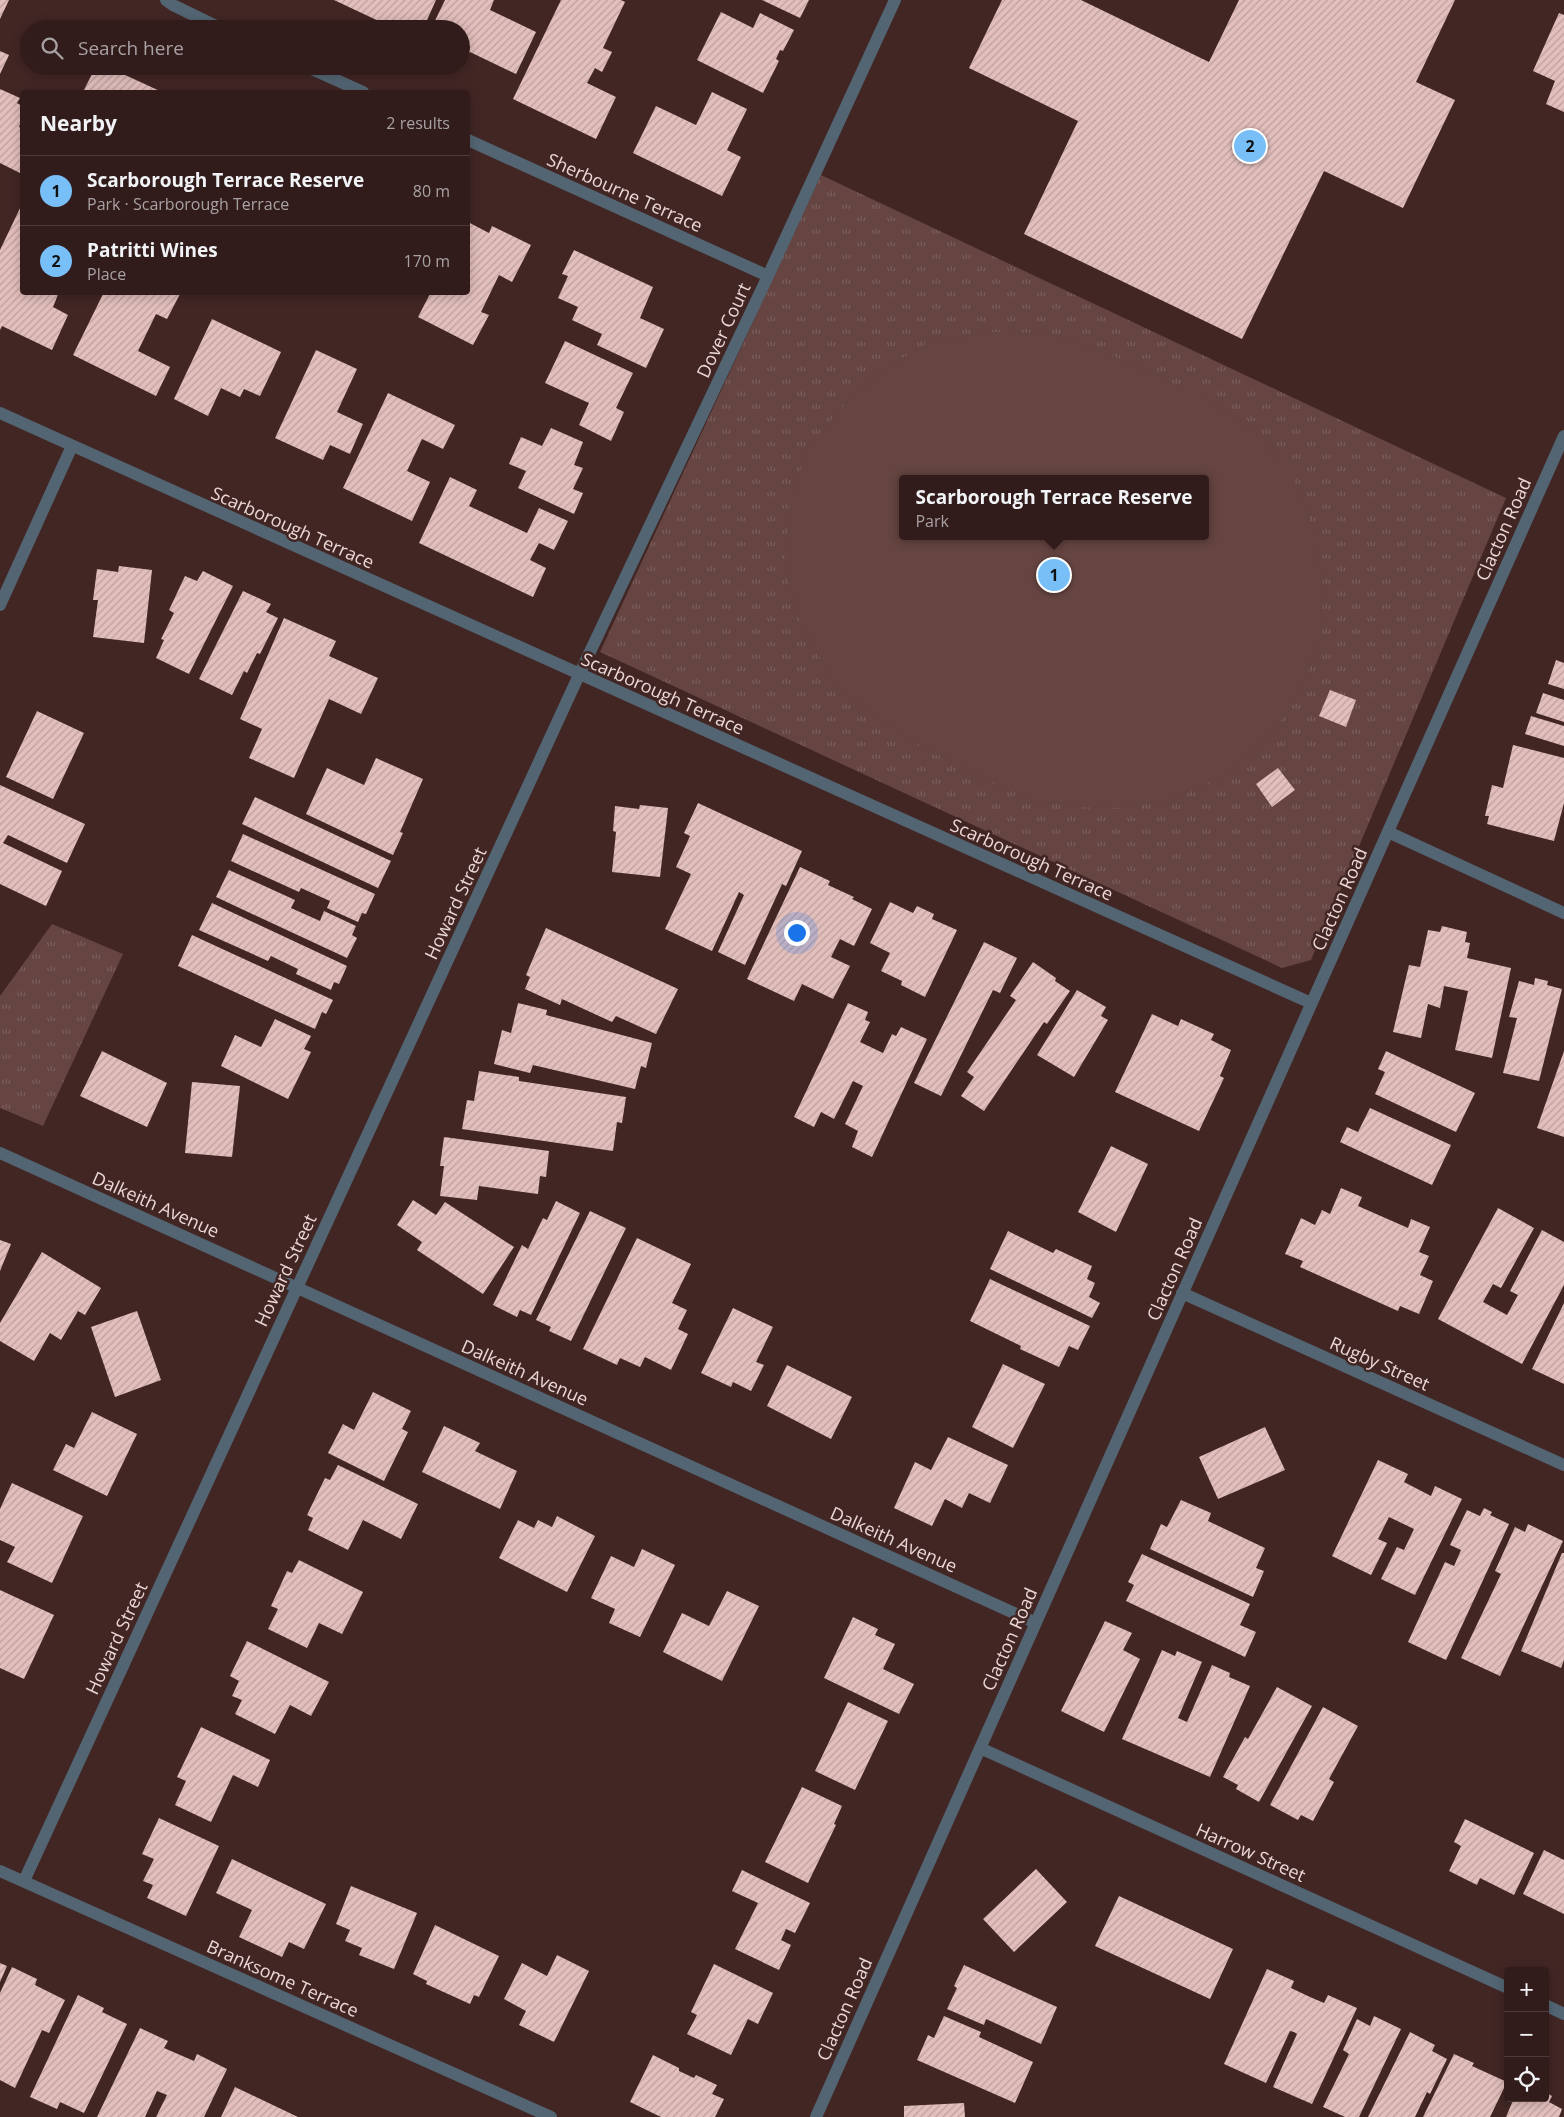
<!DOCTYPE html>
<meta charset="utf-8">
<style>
body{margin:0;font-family:"Open Sans",sans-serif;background:#392524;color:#f1f3f6}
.controls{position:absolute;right:15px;bottom:15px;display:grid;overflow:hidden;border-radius:5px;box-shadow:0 2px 12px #0003}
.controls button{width:45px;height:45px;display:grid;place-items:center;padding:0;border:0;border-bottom:1px solid #4c3a3a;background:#311c1b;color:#f1f3f6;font:25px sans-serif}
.you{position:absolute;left:796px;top:932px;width:18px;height:18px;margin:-12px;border:4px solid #fff;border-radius:50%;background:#1a73e8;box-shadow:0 0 0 8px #1a73e833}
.badge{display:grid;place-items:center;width:32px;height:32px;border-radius:50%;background:#78bff7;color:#111;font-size:16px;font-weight:700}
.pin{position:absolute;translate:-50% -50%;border:2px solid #fff;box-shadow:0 1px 5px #0006}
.popup{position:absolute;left:899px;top:475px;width:310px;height:65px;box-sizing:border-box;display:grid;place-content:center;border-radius:5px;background:#311c1b;filter:drop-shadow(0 1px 4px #0005);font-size:16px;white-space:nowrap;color:#a8a1a3}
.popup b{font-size:19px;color:#f1f3f6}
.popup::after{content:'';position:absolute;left:50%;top:100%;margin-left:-10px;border:10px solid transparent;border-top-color:#311c1b}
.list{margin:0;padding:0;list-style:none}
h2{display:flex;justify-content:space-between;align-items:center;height:65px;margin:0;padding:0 20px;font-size:21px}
h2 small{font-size:16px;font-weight:400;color:#a8a1a3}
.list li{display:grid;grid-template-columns:32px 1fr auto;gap:15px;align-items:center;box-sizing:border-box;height:70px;padding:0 20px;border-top:1px solid #4c3a3a}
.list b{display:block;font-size:19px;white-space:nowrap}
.list p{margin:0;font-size:16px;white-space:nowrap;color:#a8a1a3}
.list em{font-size:16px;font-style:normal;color:#a8a1a3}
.icon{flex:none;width:28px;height:28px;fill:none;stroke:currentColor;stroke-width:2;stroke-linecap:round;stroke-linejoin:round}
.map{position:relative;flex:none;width:1564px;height:2117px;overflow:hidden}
.search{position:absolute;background:#311c1b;box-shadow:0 2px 12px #0003;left:20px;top:20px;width:450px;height:55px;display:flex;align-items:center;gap:12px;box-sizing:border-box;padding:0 18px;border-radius:28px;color:#a8a1a3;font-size:19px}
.panel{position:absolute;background:#311c1b;box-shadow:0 2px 12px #0003;left:20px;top:90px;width:450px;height:205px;border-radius:5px}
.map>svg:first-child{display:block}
.grass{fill:url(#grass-tufts);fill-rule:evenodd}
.pitch{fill:#654441;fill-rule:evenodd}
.building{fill:url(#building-hatch)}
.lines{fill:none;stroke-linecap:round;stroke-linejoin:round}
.street{stroke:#536573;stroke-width:12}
.labels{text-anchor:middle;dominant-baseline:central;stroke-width:5;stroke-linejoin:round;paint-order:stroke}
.street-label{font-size:18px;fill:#ead7d6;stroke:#412624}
</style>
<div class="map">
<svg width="1564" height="2117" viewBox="0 0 1564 2117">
<defs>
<pattern id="grass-tufts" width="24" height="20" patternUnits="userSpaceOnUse" patternTransform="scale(1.25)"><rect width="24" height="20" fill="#654441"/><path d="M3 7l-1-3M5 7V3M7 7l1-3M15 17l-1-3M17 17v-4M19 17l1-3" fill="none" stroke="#7b5e5c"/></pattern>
<pattern id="building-hatch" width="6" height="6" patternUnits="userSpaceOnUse" patternTransform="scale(1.25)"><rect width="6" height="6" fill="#e3bfbc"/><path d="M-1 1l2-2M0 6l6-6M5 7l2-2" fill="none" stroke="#bc9f9d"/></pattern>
</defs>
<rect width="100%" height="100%" fill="#412624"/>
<path class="grass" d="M821,175L1506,498L1311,960L1282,968L600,652ZM903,479H1205V536H903Z
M52,924L123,954L43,1126L0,1108V996Z"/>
<path class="pitch" d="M981,332L1043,333L1095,348L1210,400L1257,434L1293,478L1312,527L1324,588L1320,639L1302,688L1272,734L1229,773L1176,798L1123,808L1077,807L1037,801L1005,788L925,749L837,689L800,622L785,568L790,500L809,447L842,407L877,374L922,346ZM903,479H1205V536H903Z"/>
<path class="building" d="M0,0H9L0,19Z
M334,0H436L423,29H405L387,20L385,24Z
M445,0H494L490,10L536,32L516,74L470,52L464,63L461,62V29H431Z
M561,0H621L625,2L603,48L612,52L602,72L595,68L587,83L616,97L596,139L513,99Z
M762,0H809L800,18Z
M1002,0H1081L1209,62L1239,0H1455L1416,82L1455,100L1403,208L1324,171L1242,339L1024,234L1078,121L969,68Z
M721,12L753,28L760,13L794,30L783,51L780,50L776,59L779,61L763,93L697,60Z
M1559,13L1564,15V112L1546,104L1555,81L1533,71Z
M0,51L9,55L0,74Z
M96,66H126L123,74L162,92H83Z
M0,89L20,98L17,103L22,106V118L19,127L22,129V174L0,163Z
M712,92L747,109L727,150L741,157L722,196L633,153L656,106L696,125Z
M22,204V292H59L53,307L68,315L52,350L2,326L0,330V250Z
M468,222L489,233L492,226L531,245L512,282L499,275L481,312L489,315L473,345L418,317L431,292H468Z
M574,250L653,287L640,318L664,329L646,368L597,345L602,334L572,320L578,307L558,298L568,276L562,274Z
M104,292H181L167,319L156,314L138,351L170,367L156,396L73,355Z
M212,319L281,352L260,396L244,389L240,397L221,388L208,416L174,399Z
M565,341L633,373L616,408L624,412L611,441L579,425L589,403L545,383Z
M316,350L357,369L337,412L363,424L350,454L330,445L323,460L275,438Z
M388,393L455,425L443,449L422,439L407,471L430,482L412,521L343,488Z
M551,428L583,442L574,465L583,468L573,489L583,493L574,514L518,488L526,471L509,464L521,437L542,446Z
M450,477L477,490L469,506L527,533L539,508L568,521L554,550L539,543L530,560L546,568L533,597L419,543Z
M119,566L152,570L144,643L93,637L98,600H93L97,569L118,572Z
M203,571L233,586L189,674L156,658L164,640L161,639L174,613L169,610L185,576L197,581Z
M243,591L271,604L266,612L278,618L260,654L257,653L247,673L244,671L232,695L199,679Z
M284,618L336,641L329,656L378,678L361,714L329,699L294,778L249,758L262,729L240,719Z
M1556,660L1564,663V689L1548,684Z
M1330,690L1356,700L1346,727L1319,716Z
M1543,693L1564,700V722L1536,713Z
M37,711L84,733L53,799L6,777Z
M1531,716L1564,726V746L1525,734Z
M1513,745L1564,758V803L1554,841L1487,824L1489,816H1485L1492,785L1503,788Z
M376,758L423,779L400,832L403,833L393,855L306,814L327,768L364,785Z
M1278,768L1295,790L1272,807L1256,784Z
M0,785L85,824L67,863L8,835L3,843L62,871L46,906L0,884Z
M255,797L391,861L378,888L242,824Z
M698,803L802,851L786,886L782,884L745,965L718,952L744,895L739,892L712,951L665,929L691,874L676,867L690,836L684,833Z
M640,805L668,808L660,877L612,872L616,832L613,831L615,806L639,809Z
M243,834L375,894L366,914L362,913L358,922L327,908L330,901L301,888L299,892L231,861Z
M800,867L830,881L828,885L854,897L852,899L872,909L854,946L840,939L831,957L850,966L833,999L802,984L794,1001L747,979Z
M229,870L295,900L291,908L320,921L324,911L356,926L352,935L357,938L347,958L216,897Z
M890,902L913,913L917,906L934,914L932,919L957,930L925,997L901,985L902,981L881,971L890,953L870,943Z
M212,903L347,966L339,984L334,982L331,990L296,974L298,969L271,956L268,961L199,930Z
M1442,926L1467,932L1465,942L1470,943L1467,958L1511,968L1492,1058L1455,1050L1468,991L1444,986L1440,1008L1428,1004L1421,1038L1393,1032L1409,965L1420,967L1428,930L1440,932Z
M546,928L678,989L656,1034L616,1016L612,1022L562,999L560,1005L525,989L530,977L526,975Z
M192,935L333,1000L326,1014L322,1012L315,1029L178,966Z
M984,942L1017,958L1000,993L993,990L941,1096L914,1083Z
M1033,962L1056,978L1055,981L1070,991L1047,1024L1044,1022L984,1111L961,1096L974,1077L967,1072L1016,1000L1010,996Z
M1535,978L1548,981L1547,985L1562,989L1539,1081L1503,1073L1517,1018L1509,1017L1519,981L1534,985Z
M1077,990L1106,1007L1101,1016L1108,1020L1074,1077L1037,1055Z
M518,1003L547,1010L546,1015L652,1043L646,1068L641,1066L635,1089L533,1065L530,1073L494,1064L502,1030L511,1033Z
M848,1003L868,1012L865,1020L870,1022L860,1042L883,1053L892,1034L896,1036L901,1027L927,1039L872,1157L852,1147L858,1131L845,1124L863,1086L853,1081L834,1119L821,1112L814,1127L794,1117Z
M1152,1014L1178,1026L1181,1019L1214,1034L1211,1040L1231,1050L1220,1076L1224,1078L1199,1131L1115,1092Z
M275,1019L311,1036L304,1049L311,1052L288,1099L221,1066L235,1035L261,1047Z
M102,1051L167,1083L147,1127L80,1096Z
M1386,1051L1475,1093L1456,1132L1375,1094L1385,1072L1378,1069Z
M1564,1051V1137L1537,1128Z
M479,1071L519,1077V1081L626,1097L622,1123L617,1122L613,1151L462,1129L467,1100L474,1101Z
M192,1082L240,1086L232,1157L185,1153Z
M1370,1108L1451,1145L1432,1185L1340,1142L1347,1127L1358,1132Z
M444,1137L549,1151L546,1177L540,1176L538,1194L479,1186L477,1200L440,1196L444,1166H440Z
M1111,1146L1148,1164L1116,1232L1078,1212Z
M1341,1188L1362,1197L1358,1206L1408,1228L1411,1219L1430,1227L1419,1252L1429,1256L1420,1275L1433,1281L1419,1314L1400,1306L1398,1311L1300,1267L1303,1261L1285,1254L1301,1218L1315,1225L1322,1210L1330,1214Z
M413,1200L436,1215L445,1202L514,1247L483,1294L417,1250L422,1242L397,1225Z
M556,1201L580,1213L531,1315L520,1310L517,1317L493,1305L522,1245L528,1249L543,1218L547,1220Z
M1498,1208L1534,1228L1501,1288L1493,1284L1483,1302L1507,1315L1518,1295L1510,1291L1542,1230L1564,1242V1285L1522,1364L1438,1319Z
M590,1211L626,1228L571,1341L549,1331L551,1327L536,1320Z
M1008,1231L1053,1253L1056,1249L1092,1266L1087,1279L1095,1283L1089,1297L1100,1303L1092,1318L990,1269Z
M637,1238L691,1264L672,1303L687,1310L678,1329L688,1334L671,1370L645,1357L640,1367L620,1358L617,1365L583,1349Z
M0,1240L11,1244L0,1271Z
M42,1252L101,1288L85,1315L78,1311L61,1340L50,1333L34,1361L0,1341V1323Z
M990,1279L1090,1326L1078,1350L1069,1346L1059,1367L1020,1349L1021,1346L970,1321Z
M1564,1303V1384L1532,1369Z
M733,1308L773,1327L756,1362L764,1365L751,1391L733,1382L731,1387L701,1373Z
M137,1311L161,1380L115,1397L91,1327Z
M1003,1364L1045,1384L1013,1448L972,1427Z
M787,1365L852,1397L831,1439L767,1406Z
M373,1392L411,1411L402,1429L408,1432L384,1481L328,1453L343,1424L354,1430Z
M92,1412L137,1434L107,1496L53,1470L66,1444L74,1448Z
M444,1426L480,1443L475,1451L517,1471L500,1509L422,1472Z
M1265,1427L1285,1470L1218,1499L1199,1457Z
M948,1437L1008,1465L990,1503L969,1493L962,1508L945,1499L932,1526L894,1508L915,1462L931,1470Z
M1378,1460L1408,1474L1404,1482L1431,1496L1435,1486L1462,1499L1415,1595L1381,1579L1397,1547L1404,1550L1414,1529L1389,1517L1378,1539L1387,1543L1371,1575L1332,1556Z
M338,1465L418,1504L401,1539L363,1520L348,1550L308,1530L313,1518L307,1515L325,1478L330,1480Z
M12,1483L83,1516L52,1583L7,1562L15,1547L0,1540V1509Z
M1181,1500L1211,1513L1208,1521L1265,1548L1256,1568L1264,1571L1253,1597L1150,1549L1161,1524L1167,1527Z
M1484,1508L1492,1512L1490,1515L1509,1524L1446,1660L1408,1642L1445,1562L1454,1566L1461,1550L1450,1545L1467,1510L1480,1516Z
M557,1516L595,1536L567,1592L499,1558L518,1520L534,1528L538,1520L552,1527Z
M1528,1524L1563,1541L1500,1676L1461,1658L1501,1574L1495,1571L1515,1527L1525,1532Z
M642,1549L675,1565L640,1637L609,1623L615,1609L591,1598L611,1556L634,1567Z
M1562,1553H1564V1660L1561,1668L1521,1651Z
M1142,1554L1250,1604L1240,1625L1256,1632L1245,1657L1126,1601L1134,1585L1128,1582Z
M299,1560L363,1592L342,1634L319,1623L307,1648L268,1629L278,1609L271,1606L287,1571L292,1573Z
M0,1590L54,1615L24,1679L0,1668Z
M727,1591L759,1606L722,1681L663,1652L682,1613L709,1626Z
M853,1617L878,1629L875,1635L895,1644L883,1669L914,1684L899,1714L824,1678Z
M1105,1621L1132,1633L1123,1650L1140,1659L1104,1732L1061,1711Z
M247,1641L329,1682L311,1716L290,1705L275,1734L235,1714L242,1700L232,1696L239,1681L230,1676Z
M1162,1650L1175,1656L1177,1651L1202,1662L1178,1718L1187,1722L1212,1665L1230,1673L1229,1677L1250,1686L1210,1777L1122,1739Z
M1277,1687L1312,1706L1259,1802L1236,1789L1238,1785L1223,1777L1245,1737L1248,1739Z
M848,1702L888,1721L855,1790L815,1771Z
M1323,1707L1358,1726L1329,1779L1334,1782L1313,1821L1301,1815L1298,1820L1270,1805Z
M201,1727L270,1760L258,1787L233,1775L211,1822L175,1805L186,1781L177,1777Z
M802,1787L842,1806L834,1824L836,1825L808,1883L765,1862Z
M159,1818L219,1846L186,1916L147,1898L153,1885L143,1881L154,1859L142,1854Z
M1465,1819L1534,1853L1514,1895L1480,1878L1477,1885L1449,1871L1461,1846L1454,1842Z
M1544,1850L1564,1860V1914L1523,1894Z
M232,1859L326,1904L304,1949L289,1942L282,1957L239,1937L252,1910L216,1893Z
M1036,1869L1067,1902L1014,1952L983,1919Z
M742,1870L810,1903L795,1933L786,1929L781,1940L791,1945L779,1970L735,1949L758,1903L732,1891Z
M351,1886L417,1913L394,1969L359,1955L362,1948L345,1941L350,1930L336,1924Z
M1119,1896L1233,1949L1210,1999L1095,1946Z
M435,1925L499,1956L479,1997L474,1995L470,2004L426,1984L427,1981L413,1974Z
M557,1955L589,1971L554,2042L519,2025L526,2011L504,1999L522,1963L547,1976Z
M0,1963L7,1966L0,1982Z
M714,1964L773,1993L758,2024L748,2019L731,2055L687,2034L697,2015L691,2012Z
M964,1965L1057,2007L1041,2044L986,2019L984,2025L947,2009L957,1988L954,1986Z
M12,1967L37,1979L35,1985L65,2000L49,2033L42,2030L15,2088L0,2080V1993Z
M1267,1969L1294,1981L1291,1988L1310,1997L1324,2003L1328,1995L1357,2008L1312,2104L1273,2087L1297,2034L1294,2032L1290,2031L1266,2083L1224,2064Z
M78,1995L104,2008L102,2012L127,2024L84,2113L60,2102L57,2109L30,2097Z
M944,2016L981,2032L979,2037L1033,2062L1015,2103L917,2060L928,2035L934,2038Z
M1374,2016L1401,2029L1359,2117H1345L1323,2107L1349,2054L1343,2050L1357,2019L1370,2026Z
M140,2028L168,2041L164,2048L194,2061L197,2054L227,2069L204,2117H156L167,2095L157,2091L145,2117H97Z
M1410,2032L1435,2045L1432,2051L1447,2059L1430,2094L1427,2092L1415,2117H1368Z
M1454,2054L1474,2063L1472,2066L1507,2082L1490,2117H1423Z
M653,2055L679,2068V2071L694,2078L696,2075L717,2085L712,2094L724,2099L715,2117H661L630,2102Z
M235,2087L298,2117H221Z
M1545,2092L1552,2096L1549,2102L1562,2109L1559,2117H1506L1514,2098H1545Z
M964,2103L965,2117H904V2106Z"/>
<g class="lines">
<path class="street" d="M166,0L173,5L222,29
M305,66L363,92
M468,140L768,276
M0,413L1311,1003
M0,605L72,446
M1388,832L1564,913
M0,1153L1036,1623
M1182,1293L1564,1465
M980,1748L1508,1988
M0,1871L551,2117
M24,1881L579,675L768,276L895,0
M1545,2005L1564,2014
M816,2117L1564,436"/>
</g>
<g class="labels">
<g class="street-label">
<text transform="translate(625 192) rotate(24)">Sherbourne Terrace</text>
<text transform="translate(723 330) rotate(-65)">Dover Court</text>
<text transform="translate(293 527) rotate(24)">Scarborough Terrace</text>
<text transform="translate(1503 529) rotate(-66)">Clacton Road</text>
<text transform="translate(663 693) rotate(24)">Scarborough Terrace</text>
<text transform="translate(1032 859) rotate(24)">Scarborough Terrace</text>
<text transform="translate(1339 899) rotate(-66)">Clacton Road</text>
<text transform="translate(455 903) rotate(-65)">Howard Street</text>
<text transform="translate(156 1204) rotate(24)">Dalkeith Avenue</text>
<text transform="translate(1174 1269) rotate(-66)">Clacton Road</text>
<text transform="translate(285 1270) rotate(-65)">Howard Street</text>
<text transform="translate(1380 1363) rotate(24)">Rugby Street</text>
<text transform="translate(525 1372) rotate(24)">Dalkeith Avenue</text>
<text transform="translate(894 1539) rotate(24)">Dalkeith Avenue</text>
<text transform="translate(116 1638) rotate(-65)">Howard Street</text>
<text transform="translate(1009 1639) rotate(-66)">Clacton Road</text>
<text transform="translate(1251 1852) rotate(24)">Harrow Street</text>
<text transform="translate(283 1978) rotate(24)">Branksome Terrace</text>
<text transform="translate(844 2009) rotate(-66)">Clacton Road</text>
</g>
</g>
</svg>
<div class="controls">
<button>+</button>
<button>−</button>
<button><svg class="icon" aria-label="locate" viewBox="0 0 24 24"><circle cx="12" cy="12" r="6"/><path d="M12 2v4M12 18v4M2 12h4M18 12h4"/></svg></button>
</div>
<div class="you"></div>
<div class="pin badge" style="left:1054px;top:575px">1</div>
<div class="popup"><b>Scarborough Terrace Reserve</b>Park</div>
<div class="pin badge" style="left:1250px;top:146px">2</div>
<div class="search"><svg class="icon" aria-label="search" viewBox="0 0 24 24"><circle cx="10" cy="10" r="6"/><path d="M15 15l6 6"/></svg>Search here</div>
<section class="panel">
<h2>Nearby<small>2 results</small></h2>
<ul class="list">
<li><span class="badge">1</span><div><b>Scarborough Terrace Reserve</b><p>Park · Scarborough Terrace</p></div><em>80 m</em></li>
<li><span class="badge">2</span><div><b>Patritti Wines</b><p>Place</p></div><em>170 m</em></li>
</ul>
</section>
</div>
